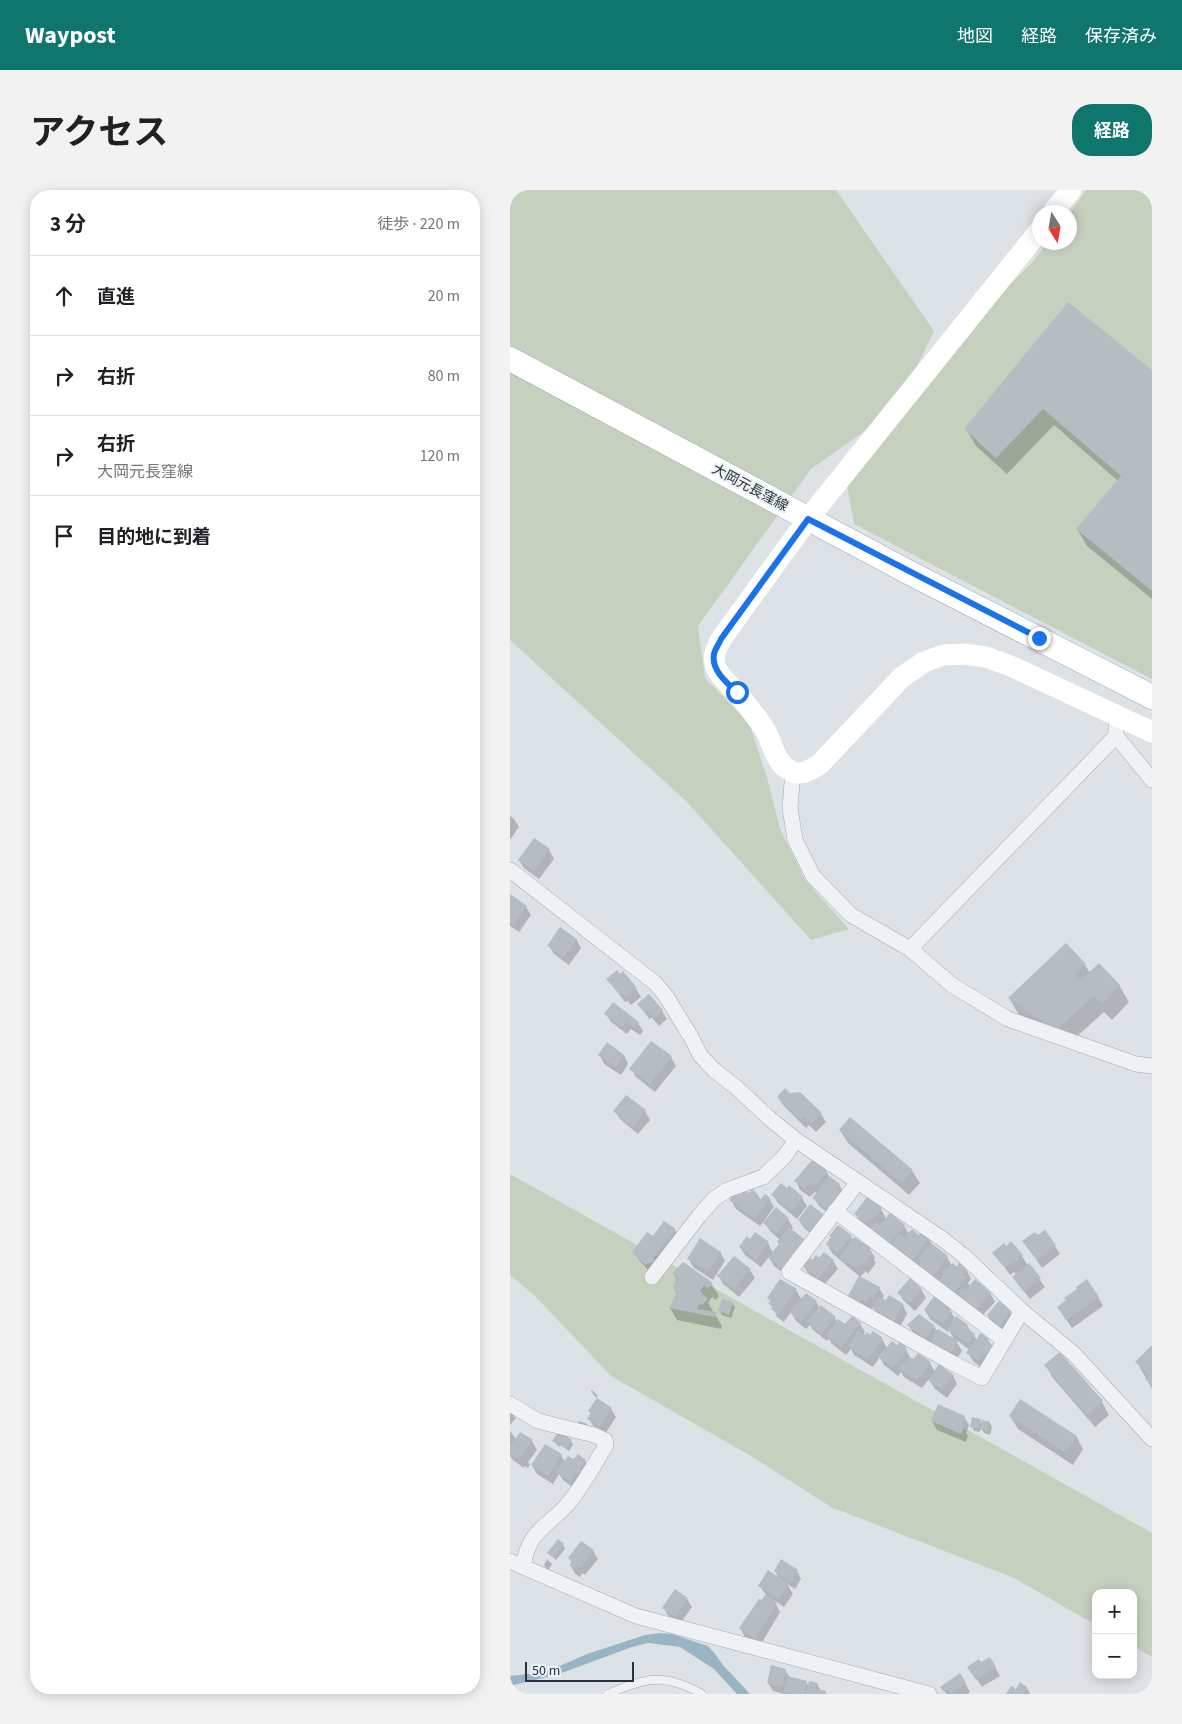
<!DOCTYPE html>
<html lang="ja">
<meta charset="utf-8">
<style>
body{margin:0;font-family:"Source Sans 3","Noto Sans JP",sans-serif;background:#f2f2f2;color:#202124}
.controls{position:absolute;right:15px;bottom:15px;display:grid;overflow:hidden;border-radius:10px;box-shadow:0 2px 12px #0003}
.controls button{width:45px;height:45px;display:grid;place-items:center;padding:0;border:0;border-bottom:1px solid #e0e0e0;background:#fff;color:#202124;font:25px sans-serif}
.compass{position:absolute;left:522px;top:15px;width:45px;height:45px;border-radius:50%;background:#fff;box-shadow:0 2px 12px #0003;rotate:169deg}
.scale{position:absolute;left:15px;bottom:12px;width:109px;box-sizing:border-box;padding-left:5px;border:2px solid #27323c;border-top:0;font-size:14px;line-height:18px;white-space:nowrap;color:#27323c;-webkit-text-stroke:4px #ecf1f4;paint-order:stroke}
.stop{position:absolute;width:15px;height:15px;margin:-11px;border:4px solid #1a73e8;border-radius:50%;background:#fff}
.stop.end{background:#1a73e8;border-color:#fff;box-shadow:0 1px 5px #0008}
.list{margin:0;padding:0;list-style:none}
h2{display:flex;justify-content:space-between;align-items:center;height:65px;margin:0;padding:0 20px;font-size:21px}
h2 small{font-size:16px;font-weight:400;color:#757577}
.list li{display:grid;grid-template-columns:32px 1fr auto;gap:15px;align-items:center;box-sizing:border-box;height:80px;padding:0 20px;border-top:1px solid #e0e0e0}
.list b{display:block;font-size:19px;white-space:nowrap}
.list p{margin:0;font-size:16px;white-space:nowrap;color:#757577}
.list em{font-size:16px;font-style:normal;color:#757577}
.icon{flex:none;width:28px;height:28px;fill:none;stroke:currentColor;stroke-width:2;stroke-linecap:round;stroke-linejoin:round}
.map{position:relative;flex:none;width:642px;height:1504px;overflow:hidden;border-radius:20px}
header{display:flex;align-items:center;gap:30px;box-sizing:border-box;height:70px;padding:0 25px;background:#0f766e;color:#fff}
header strong{font-size:24px}
nav{display:flex;gap:28px;margin-inline-start:auto;font-size:18px}
.intro{display:flex;align-items:center;justify-content:space-between;box-sizing:border-box;height:120px;padding:0 30px}
h1{margin:0;font-size:35px}
.button{padding:12px 22px;border-radius:20px;background:#0f766e;color:#fff;font-size:18px;font-weight:700}
main{display:flex;gap:30px;padding:0 30px}
aside{flex:1;background:#fff;border-radius:20px;box-shadow:0 2px 12px #0003}
.map>svg:first-child{display:block}
.green{fill:#c6d0bf}
.water{fill:#99b5c5}
.shadow{fill:#0003}
.building{fill:#b5bcc2}
.lines{fill:none;stroke-linecap:round;stroke-linejoin:round}
.lane-casing{stroke:#a3aab0;stroke-width:9}
.street-casing{stroke:#a3aab0;stroke-width:16}
.primary-casing{stroke:#9da8b1;stroke-width:25}
.lane{stroke:#eff2f5;stroke-width:8}
.street{stroke:#eff2f5;stroke-width:15}
.secondary{stroke:#fff;stroke-width:21}
.primary{stroke:#fff;stroke-width:24}
.route{stroke:#1a73e8;stroke-width:6}
.labels{text-anchor:middle;dominant-baseline:central;stroke-width:4;stroke-linejoin:round;paint-order:stroke}
.street-label{font-size:14px;fill:#27323c;stroke:#ecf1f4}
</style>
<header>
<strong>Waypost</strong>
<nav><a>地図</a><a>経路</a><a>保存済み</a></nav>
</header>
<div class="intro"><h1>アクセス</h1><a class="button">経路</a></div>
<main>
<aside>
<h2>3 分<small>徒歩 · 220 m</small></h2>
<ul class="list">
<li><svg class="icon" aria-label="ahead" viewBox="0 0 24 24"><path d="M12 20V5M6 11l6-6 6 6"/></svg><div><b>直進</b></div><em>20 m</em></li>
<li><svg class="icon" aria-label="right" viewBox="0 0 24 24"><path d="M7 20v-9h11M14 6l5 5-5 5"/></svg><div><b>右折</b></div><em>80 m</em></li>
<li><svg class="icon" aria-label="right" viewBox="0 0 24 24"><path d="M7 20v-9h11M14 6l5 5-5 5"/></svg><div><b>右折</b><p>大岡元長窪線</p></div><em>120 m</em></li>
<li><svg class="icon" aria-label="arrive" viewBox="0 0 24 24"><path d="M6 21V4h12l-3 4 3 4H6"/></svg><div><b>目的地に到着</b></div></li>
</ul>
</aside>
<div class="map">
<svg width="642" height="1504" viewBox="0 0 642 1504">
<rect width="100%" height="100%" fill="#dde2e6"/>
<path class="green" d="M0,0H326L424,141L386,219L301,279L188,436L195,488L239,533L258,591L270,639L295,690L339,739L301,750L177,612L0,450Z
M576,0H642V489L344,334L337,295L442,150L522,73L537,53L560,52V23Z
M0,984L642,1343V1467L623,1456V1403H586V1435L504,1388L321,1317L241,1266L101,1186L24,1105L0,1085Z"/>
<path class="water" d="M150,1443L162,1444L198,1456L205,1464L213,1475L240,1504H227L204,1479L170,1457L138,1453L122,1457L49,1484L0,1496V1486L36,1482L77,1464L135,1445Z"/>
<path class="shadow" d="M642,182V409L577,356L567,339L608,291L544,235L497,284L466,256L456,239Z
M0,626L4,629L9,637L0,650Z
M39,660L44,669L29,689L14,678L9,670Z
M0,706L16,717L21,725L9,742L0,736Z
M66,749L71,758L59,775L44,764L39,756Z
M575,775L580,783L609,795L619,812L602,830L594,822L556,856L509,825L499,808Z
M98,789L126,799L131,807L121,815L118,811L115,812Z
M139,806L152,821L157,829L149,836L141,827L140,830L129,815Z
M96,824L128,833L133,841L130,845L121,839L117,844L101,832Z
M90,865H114L118,874L111,885L94,874Z
M161,867L166,876L145,902L126,887L121,879Z
M290,903L311,924L316,932L306,942L299,935L296,938L273,915L268,907Z
M116,906L135,921L140,930L128,944L110,929L105,921Z
M330,940L402,981L410,993L399,1005L338,953Z
M316,981L320,988L329,995L334,1003L323,1027L309,1016L304,1008L307,1003L305,1002L300,1007L290,1000L286,991Z
M242,1001L248,1005L251,1011L259,1008L264,1017L254,1031L255,1032L267,1019L278,1029L283,1038L281,1040L277,1086L264,1076L259,1067L251,1077L235,1065L230,1057L240,1051L258,1053L263,1063L270,1055V1050L260,1041L254,1031L250,1036L226,1019L221,1010L239,1005Z
M263,1005L292,1008L297,1016L287,1029L268,1013Z
M301,1016L306,1048L294,1038L289,1030Z
M371,1019L376,1029L394,1036L399,1044L419,1049L423,1056L437,1067L442,1076L447,1079L449,1074L457,1081L461,1089L458,1093L460,1096L480,1103L485,1112L471,1127L454,1113L451,1108L448,1112L415,1085L410,1075L408,1077L350,1032L346,1024Z
M165,1040L170,1048L141,1083L129,1070L124,1062Z
M535,1041L550,1064L532,1078L514,1052L528,1047Z
M341,1047L343,1050L360,1059L365,1068L364,1070L366,1073L358,1084L356,1081L350,1087L322,1063L317,1054Z
M210,1062L215,1071L203,1090L183,1077L179,1069Z
M484,1063L512,1066L518,1076L519,1075L535,1097L520,1109L509,1095L507,1085L504,1082L500,1085Z
M309,1070L323,1071L328,1079L313,1096L298,1083L293,1075Z
M173,1074L201,1093L209,1106L206,1110L202,1107L198,1113L212,1136L211,1139L167,1130L160,1118L167,1104L164,1098L167,1090L164,1084Z
M240,1080L245,1088L229,1107L213,1094L209,1086Z
M369,1098L374,1106L372,1109L376,1112L379,1107L393,1115L397,1124L389,1139L371,1130L363,1117L362,1120L344,1115L339,1106Z
M411,1099L416,1108L405,1121L394,1111L389,1103Z
M286,1100L292,1110L296,1104L306,1112L310,1118L325,1128L327,1132L335,1136L350,1134L355,1142L353,1145L372,1149L377,1158L388,1157L391,1153L395,1157L401,1170L420,1173L425,1182L443,1185L447,1194L437,1208L425,1199L419,1189L412,1198L394,1187L391,1182L388,1186L374,1175L370,1167L363,1177L344,1165L341,1159L336,1165L322,1154L319,1149L317,1151L303,1140L300,1135L296,1139L286,1131L281,1122L274,1132L267,1127L259,1108Z
M588,1107L593,1116L562,1138L553,1125L557,1111Z
M222,1113L225,1117L221,1128L212,1125L210,1121Z
M438,1116L445,1129L457,1136L467,1150H478L487,1165L473,1179L463,1171L458,1163L460,1160L445,1149L452,1161L445,1171L426,1159L423,1153L420,1157L404,1144L399,1136L424,1137L428,1142L445,1151L439,1140L438,1142L420,1129L415,1120Z
M500,1122L505,1130L494,1143L483,1134L478,1126Z
M642,1157V1199L627,1172Z
M536,1176L592,1212L599,1225L585,1237L543,1188Z
M82,1200L88,1206L86,1208L81,1201Z
M101,1219L106,1227L95,1244L84,1237L79,1229L82,1225L79,1221Z
M1,1223L6,1228L0,1235V1224Z
M500,1226L566,1246L573,1259L563,1275L508,1239Z
M454,1227L459,1235L456,1243L458,1246L456,1252L427,1240L422,1231Z
M69,1231L77,1234L79,1238L68,1234Z
M470,1231L472,1235L480,1233L482,1237L480,1245L474,1243L471,1238L470,1242L464,1241L462,1237Z
M0,1241L6,1249L22,1251L27,1260L18,1272L20,1275L18,1278L15,1276L14,1278L3,1270L0,1266Z
M44,1251H61L63,1255L59,1261L50,1255L49,1257Z
M51,1265L55,1272L75,1271L80,1280L65,1299L53,1290L49,1284L43,1294L27,1284L22,1275Z
M53,1355L55,1359L46,1370L39,1363Z
M83,1361L88,1369L75,1385L72,1383L70,1387L65,1384L61,1376L62,1373L59,1368Z
M37,1369L42,1374L38,1381L34,1375Z
M265,1381H287L291,1389L285,1399L277,1394L283,1404L274,1417L264,1410L270,1422L250,1456L235,1447L230,1438L256,1405L250,1396L270,1390Z
M177,1409L182,1417L170,1434L158,1426L154,1418Z
M485,1477L490,1486L472,1497L464,1485Z
M275,1480L280,1488L296,1492L299,1497L307,1494L311,1501L315,1502L316,1504H274L263,1501L258,1493Z
M455,1493L460,1502L457,1504H436L432,1497Z
M511,1494L517,1498L520,1504H497L506,1501Z"/>
<path class="building" d="M558,112L642,180V401L566,339L611,286L533,219L486,268L454,239Z
M24,648L40,659L24,681L8,670Z
M0,704L17,716L4,735L0,732Z
M50,737L67,749L54,767L37,756Z
M556,753L576,774L565,784L571,790L589,773L610,795L592,814L584,806L546,840L498,808Z
M107,780L110,784L113,781L127,798L116,807L112,803L110,805L96,789Z
M139,804L153,820L144,828L136,820L135,823L127,814Z
M103,812L129,832L125,838L116,831L112,837L94,824Z
M141,851L162,866L140,894L119,879Z
M97,852L114,865L106,877L88,865Z
M275,898L280,903L290,902L312,923L301,934L294,927L290,930L267,907Z
M116,905L136,920L123,937L103,921Z
M340,927L403,980L392,993L329,940Z
M303,969L317,981L304,997L299,994L295,1000L284,991Z
M319,986L330,994L326,999L331,1002L318,1020L302,1008Z
M271,993L277,998L279,995L293,1007L282,1021L261,1005Z
M242,999L248,1004L246,1007L250,1010L255,1004L260,1008L245,1029L219,1010L226,1001L231,1005L234,1000L239,1003Z
M357,1007L372,1018L362,1030L360,1029L356,1033L344,1024Z
M300,1014L314,1025L301,1041L288,1030Z
M266,1017L279,1028L266,1044L253,1033Z
M380,1023L395,1035L380,1054L359,1038L365,1031L370,1035Z
M154,1031L166,1039L143,1068L146,1071L135,1075L122,1062L137,1042L143,1046Z
M328,1035L342,1046L327,1064L316,1054L321,1047L319,1046Z
M279,1037L295,1050L272,1079L258,1067L269,1054L267,1052Z
M402,1039L409,1045L412,1041L420,1048L403,1069L399,1067L397,1069L380,1056L390,1044L394,1048Z
M535,1040L546,1055L527,1070L512,1051L525,1042L528,1045Z
M245,1042L259,1052L246,1070L229,1057L237,1046L240,1049Z
M344,1047L361,1058L359,1061L362,1063L352,1076L350,1074L346,1078L329,1068Z
M190,1048L211,1062L198,1082L177,1069Z
M501,1051L513,1065L500,1076L498,1074L495,1078L482,1063L494,1053L496,1056Z
M421,1053L438,1066L422,1086L409,1076L412,1073L409,1072L411,1069L409,1067Z
M314,1062L324,1070L308,1088L292,1075L299,1067L302,1070L306,1065L309,1068Z
M224,1066L241,1079L224,1099L207,1086Z
M173,1072L202,1092L198,1099L194,1095L190,1101L198,1109L192,1115L189,1114L187,1119L206,1122L205,1127L159,1118L167,1102L163,1098L167,1087L162,1084Z
M449,1072L457,1080L453,1085L457,1088L442,1104L428,1091L434,1084L432,1082L436,1078H438L443,1073L447,1077Z
M519,1073L531,1088L514,1102L502,1087Z
M349,1086L370,1097L363,1108L360,1106L357,1112L351,1110L349,1113L338,1106Z
M400,1088L412,1099L400,1113L387,1103Z
M270,1089L287,1099L269,1124L261,1119L262,1116L258,1113L261,1111L257,1108Z
M465,1089L481,1103L466,1120L448,1104L453,1098L456,1100Z
M577,1089L589,1107L556,1130L547,1117L556,1110L554,1108L567,1099L566,1097Z
M296,1103L307,1111L291,1132L279,1122Z
M379,1105L393,1114L384,1132L365,1121V1119L362,1117L370,1107L376,1110Z
M425,1105L439,1115L437,1118L442,1122L433,1134L414,1120Z
M212,1109L223,1112L219,1125L208,1121Z
M489,1111L501,1121L489,1136L477,1125Z
M311,1115L326,1127L311,1144L297,1131Z
M409,1124L425,1136L415,1149L397,1135Z
M342,1126L351,1133L331,1157L316,1146L328,1129L335,1134Z
M446,1126L458,1135L457,1138L465,1144L458,1154L437,1139Z
M428,1139L448,1151L440,1164L420,1151Z
M348,1141L355,1145L357,1142L360,1145L363,1141L373,1148L358,1169L338,1157Z
M471,1143L479,1149L478,1151L483,1156L477,1165L473,1164L468,1171L456,1163Z
M382,1151L387,1155L391,1152L396,1156L394,1159L397,1161L382,1178L368,1167Z
M642,1155V1196L635,1189L638,1184L625,1172Z
M550,1162L593,1211L577,1225L534,1175Z
M408,1163L421,1172L407,1190L388,1179L392,1173L395,1175L401,1167L403,1169Z
M429,1174L444,1185L432,1200L418,1190Z
M87,1208L102,1218L90,1236L77,1229L81,1223L78,1221Z
M510,1209L567,1246L556,1263L499,1226Z
M428,1214L455,1226L452,1234L454,1237L451,1244L421,1231Z
M462,1227L471,1229L468,1239L460,1237Z
M472,1230L480,1232L478,1241L470,1239Z
M49,1241L62,1250L56,1258L48,1252L47,1254L42,1251Z
M10,1242L23,1250L9,1270L0,1264V1256Z
M35,1254L52,1264L38,1286L21,1275Z
M68,1264L76,1270L70,1279L72,1280L69,1285L66,1283L60,1292L46,1282L58,1266L64,1269Z
M48,1349L54,1354L44,1368L37,1363Z
M71,1351L84,1360L70,1378L67,1376L64,1379L59,1375L62,1371L58,1368Z
M271,1369L288,1380L280,1392L264,1381Z
M258,1380L279,1394L269,1409L248,1396Z
M165,1399L178,1408L165,1427L152,1418Z
M255,1405L267,1413L245,1449L229,1438L249,1409L252,1410Z
M480,1467L486,1477L466,1490L457,1477L469,1469L471,1472Z
M261,1475L276,1479L272,1497L257,1493Z
M450,1483L456,1493L441,1504L437,1499L433,1501L430,1497Z
M278,1486L297,1491L294,1504L273,1503Z
M299,1491L308,1493L306,1499L316,1501L315,1504H296Z
M510,1492L517,1497L513,1504H496L501,1496L506,1499Z"/>
<g class="lines">
<defs>
<path id="lane" d="M98,1504C136,1487 155,1483 192,1504"/>
<path id="street" d="M606,537V546L642,590
M283,581L280,618L285,650L303,686L341,725L400,759L442,795L498,829L626,874L642,876
M0,680L145,793L156,806L181,847L190,865L204,880L227,898L259,928L286,950L434,1050L454,1066L512,1121L564,1164L642,1249
M400,759L606,546
M348,992L279,1082L437,1170L472,1188L512,1121
M325,1021L494,1150
M142,1087L189,1026L204,1009L217,1000L253,987L274,967L286,950
M0,1214L28,1231L84,1245L95,1250L96,1255C85,1274 74,1293 61,1310C40,1337 19,1337 13,1377
M0,1371L126,1426L419,1504"/>
<path id="primary" d="M0,169L398,382L642,507"/>
</defs>
<use href="#lane" class="lane-casing"/>
<use href="#street" class="street-casing"/>
<use href="#primary" class="primary-casing"/>
<use href="#lane" class="lane"/>
<use href="#street" class="street"/>
<path class="secondary" d="M543,22L561,0
M530,40L298,329L211,449C206,460 202,466 206,478C211,489 221,495 228,504C237,515 246,526 254,538C262,550 264,572 279,580C290,587 301,580 310,574L392,487L414,472L433,465L454,464L476,467L503,477L642,542"/>
<use href="#primary" class="primary"/>
</g>
<g class="lines">
<path class="route" d="M227,502C217,493 201,480 204,464C205,459 209,454 211,449L298,329L529,448"/>
</g>
<g class="labels">
<g class="street-label">
<text transform="translate(240 298) rotate(28)">大岡元長窪線</text>
</g>
</g>
</svg>
<div class="controls">
<button>+</button>
<button>−</button>
</div>
<svg class="compass" viewBox="-18 -18 36 36"><path d="M0-13l5 13h-10z" fill="#e53935"/><path d="M0 13l5-13h-10z" fill="#757577"/></svg>
<div class="scale">50 m</div>
<div class="stop" style="left:227px;top:502px"></div>
<div class="stop end" style="left:529px;top:448px"></div>
</div>
</main>
